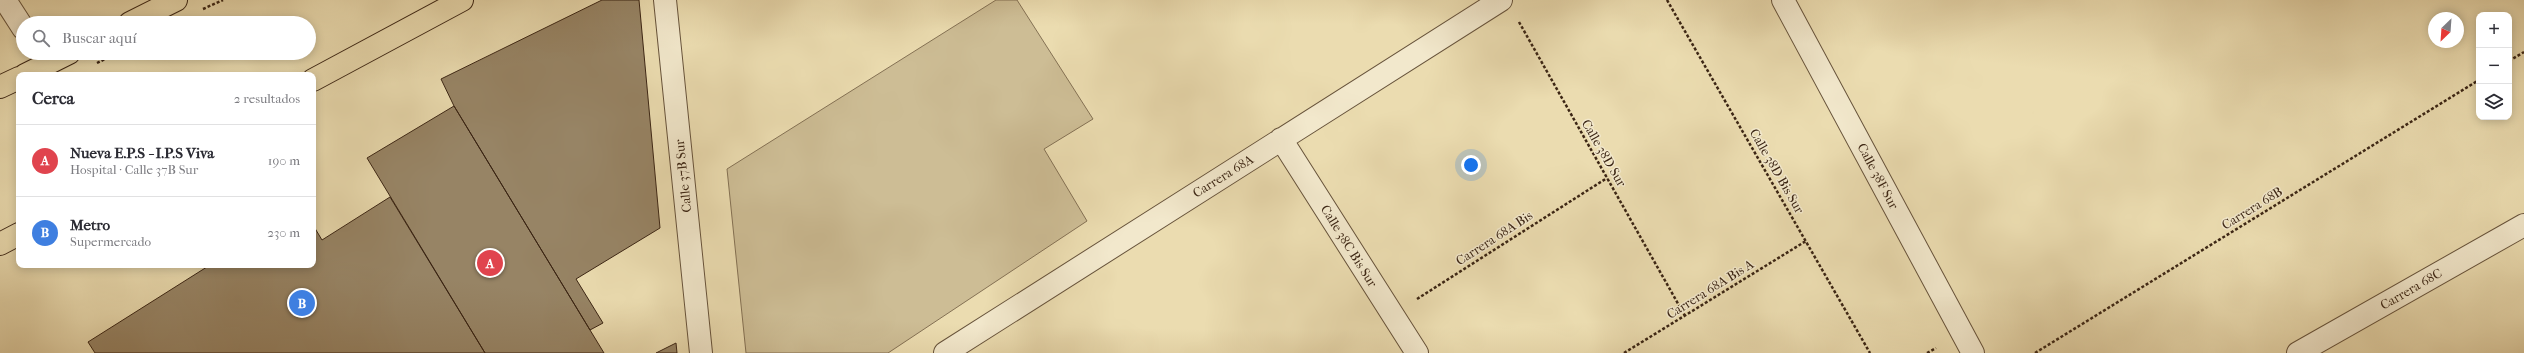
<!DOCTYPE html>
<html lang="es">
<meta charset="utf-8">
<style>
body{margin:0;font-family:"IM FELL French Canon",serif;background:#f2f2f3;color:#2b2b33}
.controls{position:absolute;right:12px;top:12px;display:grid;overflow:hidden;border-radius:8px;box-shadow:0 2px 10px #0003}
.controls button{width:36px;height:36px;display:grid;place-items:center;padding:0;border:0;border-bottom:1px solid #e1e1e2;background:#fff;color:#2b2b33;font:20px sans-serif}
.compass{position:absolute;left:2428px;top:12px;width:36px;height:36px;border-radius:50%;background:#fff;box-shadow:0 2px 10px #0003;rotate:205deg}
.you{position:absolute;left:1471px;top:165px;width:14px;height:14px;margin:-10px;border:3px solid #fff;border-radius:50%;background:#1a73e8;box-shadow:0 0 0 6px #1a73e833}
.badge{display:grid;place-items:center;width:26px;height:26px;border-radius:50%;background:#ea580c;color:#fff;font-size:13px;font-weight:700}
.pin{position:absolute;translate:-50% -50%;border:2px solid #fff;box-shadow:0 1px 4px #0006}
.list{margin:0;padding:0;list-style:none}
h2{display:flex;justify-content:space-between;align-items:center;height:52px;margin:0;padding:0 16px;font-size:17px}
h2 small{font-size:13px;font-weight:400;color:#7c7c81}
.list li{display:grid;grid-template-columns:26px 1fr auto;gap:12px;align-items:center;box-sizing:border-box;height:72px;padding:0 16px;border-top:1px solid #e1e1e2}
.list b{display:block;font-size:15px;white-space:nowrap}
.list p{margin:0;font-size:13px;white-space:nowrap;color:#7c7c81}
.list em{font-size:13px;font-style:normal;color:#7c7c81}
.icon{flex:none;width:22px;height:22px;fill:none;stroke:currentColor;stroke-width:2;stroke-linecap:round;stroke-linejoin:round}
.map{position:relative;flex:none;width:2524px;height:353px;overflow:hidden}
.search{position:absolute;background:#fff;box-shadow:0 2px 10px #0003;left:16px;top:16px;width:300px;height:44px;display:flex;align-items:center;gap:10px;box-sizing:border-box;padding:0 14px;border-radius:22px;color:#7c7c81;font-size:15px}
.panel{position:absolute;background:#fff;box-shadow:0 2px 10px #0003;left:16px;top:72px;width:300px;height:196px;border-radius:8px}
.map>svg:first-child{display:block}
.green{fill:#cdbd95;stroke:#847154}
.building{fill:#978465;stroke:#3b2514}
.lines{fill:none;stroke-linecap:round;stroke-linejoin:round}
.minor-casing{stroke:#67533b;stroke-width:24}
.major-casing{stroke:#3b2514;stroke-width:24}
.path{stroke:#3b2514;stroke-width:2.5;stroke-dasharray:3 2;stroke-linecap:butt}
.minor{stroke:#f2e8cc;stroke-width:22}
.major{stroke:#ebdcb0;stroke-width:22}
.labels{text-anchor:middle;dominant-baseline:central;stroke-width:3;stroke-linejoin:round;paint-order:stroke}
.street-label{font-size:13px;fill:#3b2514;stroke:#f2e8cc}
</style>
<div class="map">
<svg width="2524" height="353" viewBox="0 0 2524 353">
<rect width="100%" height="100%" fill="#ebdcb0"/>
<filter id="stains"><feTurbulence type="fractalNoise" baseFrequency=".005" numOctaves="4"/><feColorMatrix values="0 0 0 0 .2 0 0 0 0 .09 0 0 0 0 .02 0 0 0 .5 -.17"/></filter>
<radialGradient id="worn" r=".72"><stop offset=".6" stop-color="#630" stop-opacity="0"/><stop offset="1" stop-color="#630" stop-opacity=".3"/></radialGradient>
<path class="green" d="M996,0H1017L1093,119L1044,149L1087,221L888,353H746L727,169Z"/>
<path class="building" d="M602,0H639L660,228L576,279L603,323L590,330L454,106L441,79Z
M454,106L590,330L604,353H485L367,158Z
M390,197L485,353H95L88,342L210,265H313V225L322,240Z
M676,343L677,353H656Z"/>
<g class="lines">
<defs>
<path id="minor" d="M5,0L23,28
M665,0L701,353
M1783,0L1973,353
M1281,139L1417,353
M945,353L1501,0
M2298,353L2524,225"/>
<path id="major" d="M130,23L176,0
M25,75L69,53
M313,80L462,0
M0,87L19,78
M0,244L19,234"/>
</defs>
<use href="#minor" class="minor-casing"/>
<use href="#major" class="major-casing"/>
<path class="path" d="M1667,0L1870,353
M203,9L223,0
M1519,22L1685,316
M2509,61L2524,52
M97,63L117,53
M1417,299L1607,178
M1624,353L1806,241
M1927,353L1936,348
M2035,353L2479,80"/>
<use href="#minor" class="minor"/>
<use href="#major" class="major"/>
</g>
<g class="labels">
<g class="street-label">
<text transform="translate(1604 153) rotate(60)">Calle 38D Sur</text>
<text transform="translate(1777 171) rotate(60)">Calle 38D Bis Sur</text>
<text transform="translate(683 176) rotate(-96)">Calle 37B Sur</text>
<text transform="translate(1223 176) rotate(-32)">Carrera 68A</text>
<text transform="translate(1878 176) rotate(62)">Calle 38F Sur</text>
<text transform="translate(2252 208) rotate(-32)">Carrera 68B</text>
<text transform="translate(1494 238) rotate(-33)">Carrera 68A Bis</text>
<text transform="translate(1349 246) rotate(58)">Calle 38C Bis Sur</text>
<text transform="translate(1710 289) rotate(-32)">Carrera 68A Bis A</text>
<text transform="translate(2411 289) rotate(-30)">Carrera 68C</text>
</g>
</g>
<rect width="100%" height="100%" filter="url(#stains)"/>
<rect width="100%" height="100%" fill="url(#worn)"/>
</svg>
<div class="controls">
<button>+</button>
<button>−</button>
<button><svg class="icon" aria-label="layers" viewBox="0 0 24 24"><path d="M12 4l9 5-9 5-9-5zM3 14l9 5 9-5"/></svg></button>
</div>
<svg class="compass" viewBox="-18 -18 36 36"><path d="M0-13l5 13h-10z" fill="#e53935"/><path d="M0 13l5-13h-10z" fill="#7c7c81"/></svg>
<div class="you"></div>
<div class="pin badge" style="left:490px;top:263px;background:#e0444e">A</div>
<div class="pin badge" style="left:302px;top:303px;background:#3f7fe0">B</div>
<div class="search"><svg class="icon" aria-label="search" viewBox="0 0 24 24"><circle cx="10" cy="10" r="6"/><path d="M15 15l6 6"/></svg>Buscar aquí</div>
<section class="panel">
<h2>Cerca<small>2 resultados</small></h2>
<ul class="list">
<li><span class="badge" style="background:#e0444e">A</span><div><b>Nueva E.P.S - I.P.S Viva</b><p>Hospital · Calle 37B Sur</p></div><em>190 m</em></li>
<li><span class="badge" style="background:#3f7fe0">B</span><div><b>Metro</b><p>Supermercado</p></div><em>230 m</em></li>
</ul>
</section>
</div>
